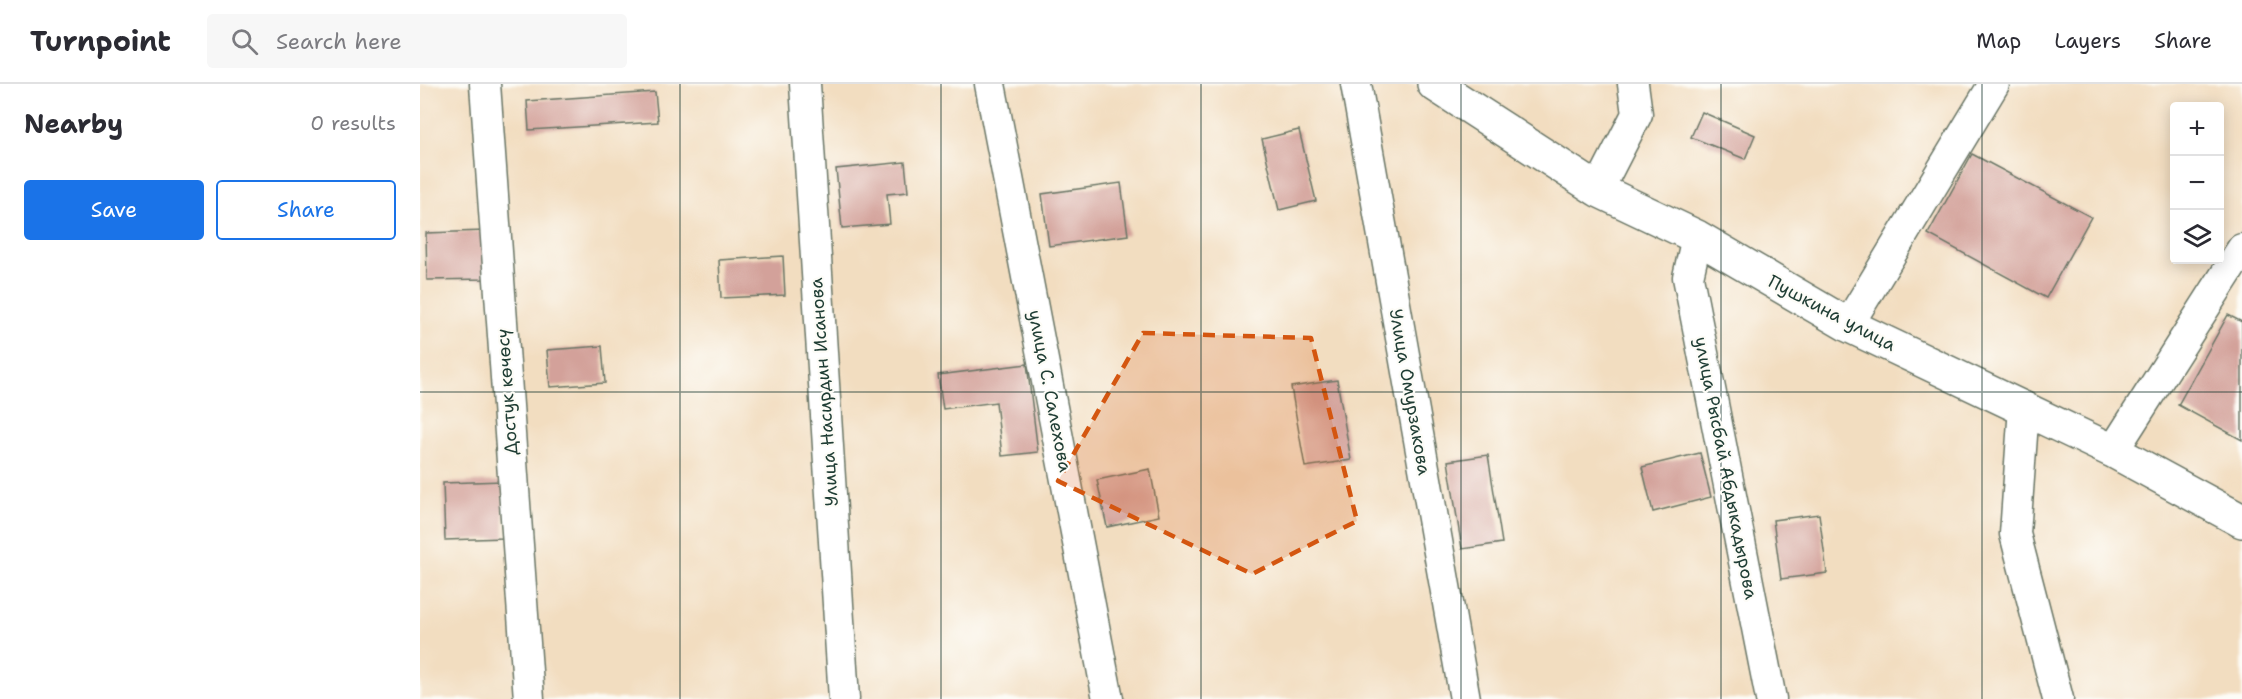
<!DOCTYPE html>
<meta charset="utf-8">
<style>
body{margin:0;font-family:"Shantell Sans",sans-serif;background:#f7f7f7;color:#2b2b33}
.controls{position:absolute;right:18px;top:18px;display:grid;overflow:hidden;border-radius:6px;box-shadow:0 3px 15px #0003}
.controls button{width:54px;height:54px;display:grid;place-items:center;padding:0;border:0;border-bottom:2px solid #e1e1e2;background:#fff;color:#2b2b33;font:30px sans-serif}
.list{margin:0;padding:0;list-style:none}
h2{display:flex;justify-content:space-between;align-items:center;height:78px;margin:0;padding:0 24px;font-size:26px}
h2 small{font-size:20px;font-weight:400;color:#7c7c81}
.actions{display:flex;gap:12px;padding:18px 24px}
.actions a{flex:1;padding:14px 0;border:2px solid #1a73e8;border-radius:6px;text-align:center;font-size:21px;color:#1a73e8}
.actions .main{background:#1a73e8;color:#fff}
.icon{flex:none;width:33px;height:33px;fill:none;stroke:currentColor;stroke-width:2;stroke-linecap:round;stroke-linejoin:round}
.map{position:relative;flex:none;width:1822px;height:615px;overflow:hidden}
header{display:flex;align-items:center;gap:36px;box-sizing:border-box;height:84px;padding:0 30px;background:#fff;border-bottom:2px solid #e1e1e2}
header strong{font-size:28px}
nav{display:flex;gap:33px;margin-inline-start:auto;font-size:21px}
.search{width:420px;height:54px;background:#f7f7f7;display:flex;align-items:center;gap:15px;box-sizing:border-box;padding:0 21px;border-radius:6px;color:#7c7c81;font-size:22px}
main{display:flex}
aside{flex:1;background:#fff}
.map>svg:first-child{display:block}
.building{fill:#d3a19a}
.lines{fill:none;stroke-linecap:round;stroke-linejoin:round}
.street-casing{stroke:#697565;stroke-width:33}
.highway-casing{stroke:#697565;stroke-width:36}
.street{stroke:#fff;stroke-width:30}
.highway{stroke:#fff;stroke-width:33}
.marked{fill:#d45610;fill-opacity:0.2;stroke:#d45610;stroke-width:4.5;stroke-dasharray:12 8;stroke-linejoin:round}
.grid{fill:none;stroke:#1f3d34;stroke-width:1.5;stroke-opacity:0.55}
.labels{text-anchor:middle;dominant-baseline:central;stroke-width:4.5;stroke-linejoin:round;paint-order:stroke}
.street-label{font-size:18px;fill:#1f3d34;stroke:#fdfcf7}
</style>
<header>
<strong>Turnpoint</strong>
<div class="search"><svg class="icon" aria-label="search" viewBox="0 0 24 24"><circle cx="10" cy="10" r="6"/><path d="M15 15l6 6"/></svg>Search here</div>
<nav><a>Map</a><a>Layers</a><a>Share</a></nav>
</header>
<main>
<aside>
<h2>Nearby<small>0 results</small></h2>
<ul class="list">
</ul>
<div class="actions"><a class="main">Save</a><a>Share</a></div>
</aside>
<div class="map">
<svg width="1822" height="615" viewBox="0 0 1822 615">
<rect width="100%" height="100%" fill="#fdfcf7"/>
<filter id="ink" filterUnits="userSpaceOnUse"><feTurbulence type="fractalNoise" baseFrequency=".0167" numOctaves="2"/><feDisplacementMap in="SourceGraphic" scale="12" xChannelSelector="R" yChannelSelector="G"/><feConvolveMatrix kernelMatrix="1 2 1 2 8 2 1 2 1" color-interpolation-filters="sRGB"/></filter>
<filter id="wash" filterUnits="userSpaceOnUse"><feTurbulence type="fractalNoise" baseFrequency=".008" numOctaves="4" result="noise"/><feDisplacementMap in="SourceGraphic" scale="24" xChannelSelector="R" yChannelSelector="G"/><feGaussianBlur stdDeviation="1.35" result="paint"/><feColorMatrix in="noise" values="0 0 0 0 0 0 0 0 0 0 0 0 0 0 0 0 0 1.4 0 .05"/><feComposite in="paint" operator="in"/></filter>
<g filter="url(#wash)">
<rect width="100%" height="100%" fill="#f2ddc0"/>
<g id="blocks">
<path class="building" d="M235,8L238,38L109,46L107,17Z
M1282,28L1335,51L1325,75L1271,53Z
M879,46L896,117L859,126L842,55Z
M1552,70L1671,133L1626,214L1508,150Z
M485,78L488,108L467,110L470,140L422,144L416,85Z
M701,99L708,151L629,162L622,110Z
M65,147L66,195L7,196L6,149Z
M363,172L365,211L301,214L299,176Z
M1808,231L1822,238V356L1758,321Z
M182,262L185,299L130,303L127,266Z
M607,280L618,368L582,372L576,318L523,325L518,291Z
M917,296L931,376L885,383L871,303Z
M1280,369L1291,413L1233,428L1222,383Z
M1068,371L1082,459L1042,465L1028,377Z
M730,385L739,432L687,443L677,396Z
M83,397L84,454L25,456L23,399Z
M1399,430L1407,489L1361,495L1353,436Z"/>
</g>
</g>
<g filter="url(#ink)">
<use href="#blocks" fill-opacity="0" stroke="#697565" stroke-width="1.5"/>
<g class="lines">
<defs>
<path id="street" d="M65,0L109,615
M385,0L424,615
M570,0L688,615
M936,0L1045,615
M1178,106L1217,30L1213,0
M1277,153L1268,193L1351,615
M1428,241L1574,0
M1604,323L1595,450L1638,615
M1693,367L1822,165"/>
<path id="highway" d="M1014,0L1178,106L1277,153L1428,241L1693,367L1822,437"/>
</defs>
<use href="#street" class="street-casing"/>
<use href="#highway" class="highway-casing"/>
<use href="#street" class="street"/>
<use href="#highway" class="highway"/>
</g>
</g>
<path class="marked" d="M723,249L891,254L937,437L832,490L638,397Z"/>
<path class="grid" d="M260,0V615M521,0V615M781,0V615M1041,0V615M1301,0V615M1562,0V615M0,308H1822"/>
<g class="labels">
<g class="street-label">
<text transform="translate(1412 229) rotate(28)">Пушкина улица</text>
<text transform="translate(630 307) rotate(79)">улица С. Салехова</text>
<text transform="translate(87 308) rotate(-94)">Достук көчөсү</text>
<text transform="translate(404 308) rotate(-94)">Улица Насирдин Исанова</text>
<text transform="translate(990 308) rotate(80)">Улица Омурзакова</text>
<text transform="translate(1306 384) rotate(79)">улица Рысбай Абдыкадырова</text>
</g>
</g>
</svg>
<div class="controls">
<button>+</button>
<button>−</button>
<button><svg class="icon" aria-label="layers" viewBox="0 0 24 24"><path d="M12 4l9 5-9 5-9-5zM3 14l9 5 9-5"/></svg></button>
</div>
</div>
</main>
